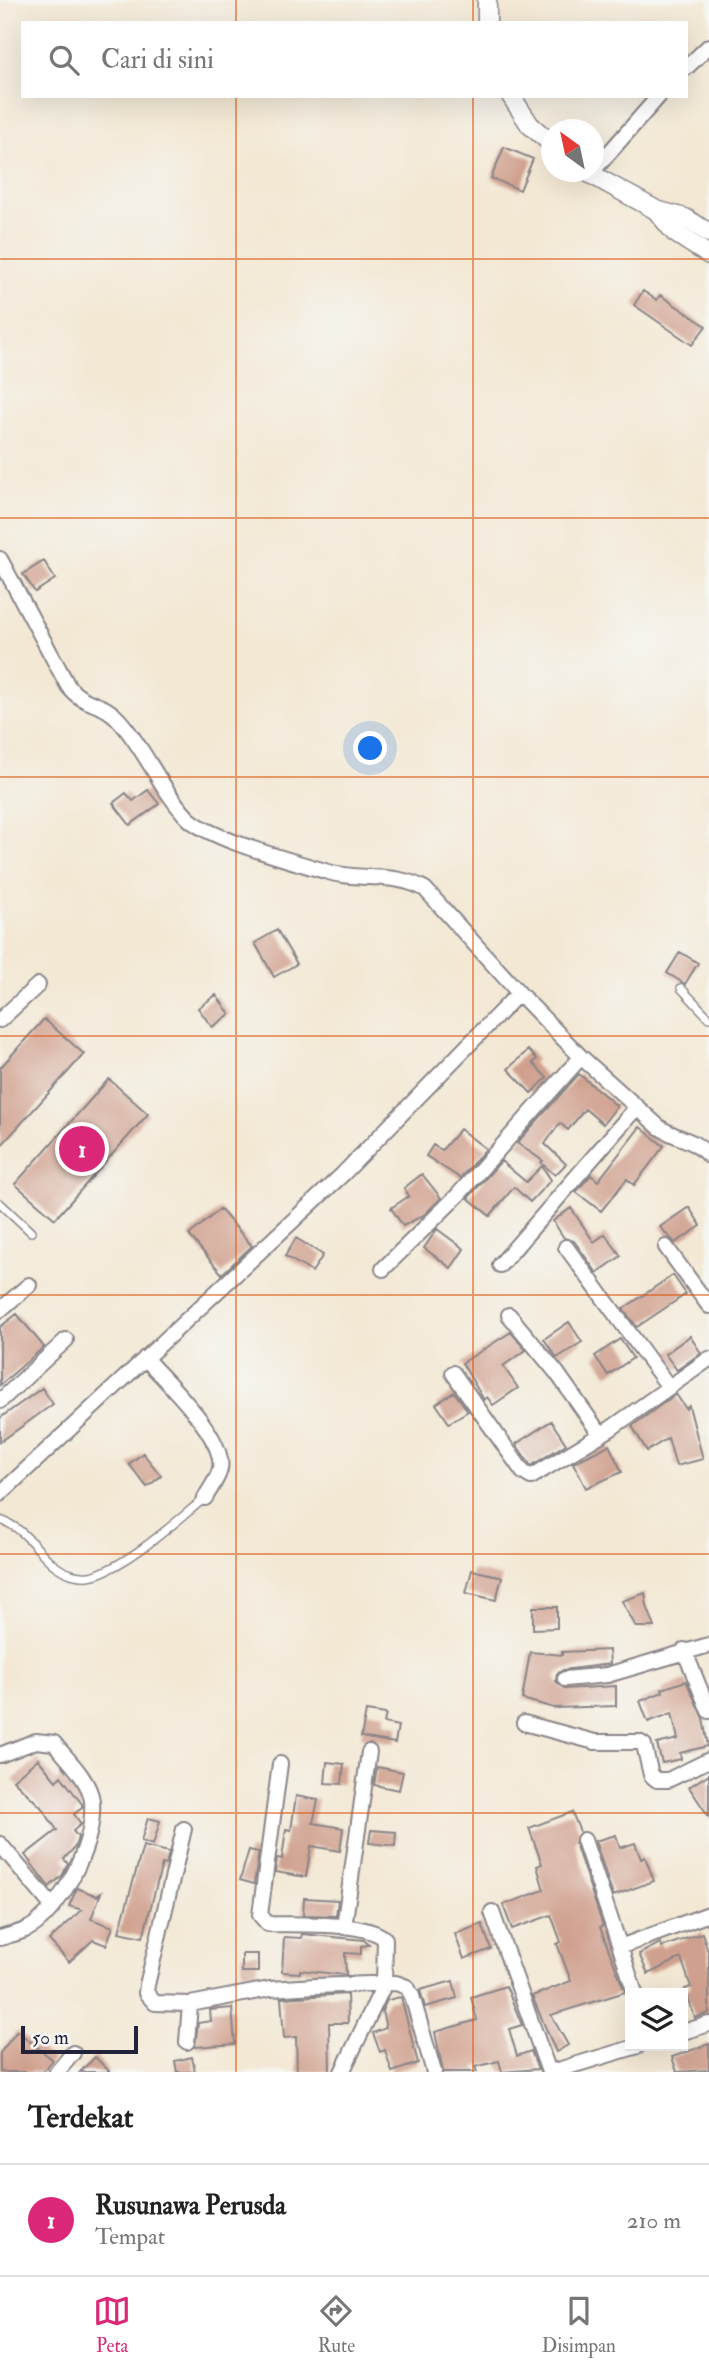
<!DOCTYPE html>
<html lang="id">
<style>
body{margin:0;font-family:"IM FELL Double Pica",serif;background:#f2f2f2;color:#222}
.controls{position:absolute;right:21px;bottom:21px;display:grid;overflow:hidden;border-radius:0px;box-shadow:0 7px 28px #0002}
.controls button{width:63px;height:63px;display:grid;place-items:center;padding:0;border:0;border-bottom:2px solid #e0e0e0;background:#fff;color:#222;font:35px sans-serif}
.compass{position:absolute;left:541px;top:119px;width:63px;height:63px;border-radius:50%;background:#fff;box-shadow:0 7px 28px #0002;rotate:327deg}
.scale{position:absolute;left:21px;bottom:18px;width:117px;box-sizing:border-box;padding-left:7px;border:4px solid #22223b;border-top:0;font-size:19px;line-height:24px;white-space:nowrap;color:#22223b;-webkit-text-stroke:5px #f6f6f2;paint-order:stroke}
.you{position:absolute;left:371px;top:749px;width:24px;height:24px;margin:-18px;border:5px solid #fff;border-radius:50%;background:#1a73e8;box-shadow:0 0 0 10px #1a73e833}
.badge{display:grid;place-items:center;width:46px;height:46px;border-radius:50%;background:#db2777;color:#fff;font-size:23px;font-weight:700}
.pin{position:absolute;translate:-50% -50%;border:4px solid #fff;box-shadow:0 2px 7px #0006}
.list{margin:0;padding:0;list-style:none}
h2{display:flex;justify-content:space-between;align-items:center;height:91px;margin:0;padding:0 28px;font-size:30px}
h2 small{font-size:23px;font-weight:400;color:#767676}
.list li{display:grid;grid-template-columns:46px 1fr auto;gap:21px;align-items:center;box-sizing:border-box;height:112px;padding:0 28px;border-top:2px solid #e0e0e0}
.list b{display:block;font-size:26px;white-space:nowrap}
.list p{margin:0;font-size:23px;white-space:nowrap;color:#767676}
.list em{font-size:23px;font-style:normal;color:#767676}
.icon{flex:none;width:38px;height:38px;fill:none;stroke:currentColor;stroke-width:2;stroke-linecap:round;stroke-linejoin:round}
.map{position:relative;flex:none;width:709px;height:2072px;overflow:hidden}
.search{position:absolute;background:#fff;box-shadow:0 7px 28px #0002;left:21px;right:21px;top:21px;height:77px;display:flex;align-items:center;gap:18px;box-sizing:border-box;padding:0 24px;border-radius:0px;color:#767676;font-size:26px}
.sheet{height:203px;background:#fff}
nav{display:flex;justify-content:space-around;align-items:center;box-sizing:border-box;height:98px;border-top:2px solid #e0e0e0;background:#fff;font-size:19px;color:#767676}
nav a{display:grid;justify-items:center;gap:4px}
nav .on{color:#db2777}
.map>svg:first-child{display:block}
.building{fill:#d0a08e}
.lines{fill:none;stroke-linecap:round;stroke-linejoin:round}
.service-casing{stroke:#8a8588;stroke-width:10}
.minor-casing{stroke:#8a8588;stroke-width:18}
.tertiary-casing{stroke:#8a8588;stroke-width:21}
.service{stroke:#fff;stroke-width:7}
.minor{stroke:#fff;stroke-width:14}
.tertiary{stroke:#fff;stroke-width:18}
.grid{fill:none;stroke:#de560e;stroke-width:2;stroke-opacity:0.55}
</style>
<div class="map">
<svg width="709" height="2072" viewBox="0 0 709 2072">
<rect width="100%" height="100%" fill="#f6f6f2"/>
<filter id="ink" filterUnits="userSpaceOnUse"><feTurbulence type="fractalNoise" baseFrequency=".0143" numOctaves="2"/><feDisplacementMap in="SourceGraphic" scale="14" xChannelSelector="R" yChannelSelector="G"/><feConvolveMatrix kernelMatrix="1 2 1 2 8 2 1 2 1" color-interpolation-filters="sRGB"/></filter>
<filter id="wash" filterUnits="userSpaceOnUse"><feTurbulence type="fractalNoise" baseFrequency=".00686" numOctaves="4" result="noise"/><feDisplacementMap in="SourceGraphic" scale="28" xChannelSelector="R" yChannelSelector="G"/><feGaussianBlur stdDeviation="1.57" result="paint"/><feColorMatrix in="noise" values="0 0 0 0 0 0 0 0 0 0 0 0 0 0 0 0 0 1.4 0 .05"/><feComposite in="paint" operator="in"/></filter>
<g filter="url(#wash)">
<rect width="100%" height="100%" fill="#f3e8d4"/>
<g id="blocks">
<path class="building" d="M504,147L533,159L520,190L491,178Z
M643,291L657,300L660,295L706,326L692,345L634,305Z
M44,561L55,579L35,592L23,574Z
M148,790L159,804L130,825L113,803L126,793L133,801Z
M277,930L297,964L274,977L255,943Z
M680,952L698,963L685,984L667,973Z
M216,995L230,1014L212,1027L198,1008Z
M44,1019L84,1054L0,1147V1068Z
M528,1050L537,1059L533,1063L547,1078L531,1093L508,1069Z
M579,1074L617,1106L603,1124L585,1109L568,1130L560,1123L545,1144L566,1164L555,1175L541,1163L543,1161L517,1143Z
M109,1079L148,1114L55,1219L15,1184Z
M640,1127L664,1146L634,1185L627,1179L601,1211L576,1192L591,1175L598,1181Z
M460,1129L486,1149L460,1178L426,1156L433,1145L442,1150Z
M501,1161L526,1182L542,1166L551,1180L530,1202L514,1187L490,1216L468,1198Z
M422,1174L441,1198L424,1215L403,1226L391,1208L409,1196L404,1188Z
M689,1207L701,1226L675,1243L660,1227Z
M571,1208L594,1242L605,1234L621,1256L597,1273L574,1241L564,1238L553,1221Z
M220,1209L252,1246L222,1274L189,1235Z
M437,1229L464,1249L451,1268L424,1248Z
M296,1238L323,1255L312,1272L285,1256Z
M673,1275L686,1294L637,1327L623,1309Z
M17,1314L44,1347L0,1385V1327Z
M569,1322L582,1342L557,1358L544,1339Z
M511,1332L526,1350L503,1366L518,1388L493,1405L487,1397L484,1400L462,1363Z
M690,1336L701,1353L677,1370L665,1354Z
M620,1339L633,1358L608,1375L595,1356Z
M42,1388L53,1404L0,1442V1418Z
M454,1392L468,1411L449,1423L436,1404Z
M676,1394L686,1409L689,1406L703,1459L676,1466L668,1438L647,1451L632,1426Z
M551,1421L566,1444L531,1466L516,1444Z
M609,1445L622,1472L586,1488L573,1463Z
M143,1453L161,1476L147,1487L129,1464Z
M472,1570L502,1577L496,1600L466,1593Z
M645,1593L647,1606L655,1627H636L622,1601Z
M533,1607H557V1628L533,1629Z
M609,1650L610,1664L563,1670L557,1674L556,1681L565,1689L616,1686V1706L554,1708L522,1699L530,1652L562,1655V1652Z
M686,1681L703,1718L708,1746L680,1753L681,1759L662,1763L657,1744L678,1739L672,1713L648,1722L640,1701L663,1692L662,1689Z
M366,1711L386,1714L384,1723L398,1726L395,1743L361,1737Z
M38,1759L56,1781L61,1776L82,1804V1808L74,1814L81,1824L73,1831L78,1837L75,1847L64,1859L68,1864L62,1876L49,1887L25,1855L57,1830L41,1807L13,1780Z
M327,1762L344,1764L342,1784L325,1783Z
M377,1767L403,1772L399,1790L374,1785Z
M709,1774V1817L689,1787Z
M296,1796L318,1800L313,1823L343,1828L340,1851L311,1846L306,1877L275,1872L277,1858L282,1859L286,1829L291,1830Z
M572,1812L580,1832L575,1843L603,1926L600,1927L625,1992L551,2015L568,2045L556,2052L532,1996L571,1981L557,1944L561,1942L551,1915L512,1929L503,1905L544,1890L537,1866L542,1864L529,1828Z
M148,1818L160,1821L153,1845L141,1841Z
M371,1830L396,1832L395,1846L369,1843Z
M616,1835L620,1848L635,1843L641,1859L645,1857L654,1881L613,1896L595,1841Z
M143,1846L169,1852L166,1865L162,1864L143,1937L119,1932Z
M249,1850L259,1852L254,1884L240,1880Z
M77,1888L97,1896L101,1893L91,1919L113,1927L106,1945L93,1940L69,1962L49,1940L82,1910L69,1906Z
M304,1898L338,1900L336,1916L303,1915Z
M482,1924L491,1949L464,1959L455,1934Z
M702,1933L709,1954V2013L695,2018L685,1989L691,1987L681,1958L648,1974L639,1954L660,1943L662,1947Z
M302,1934L364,1940L369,1945L361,1946V1954L345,1953L346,1975L300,1970V1973L282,1972L284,1937L301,1938Z
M242,1954H258V1972H242Z
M453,1981L457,1998L425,2007L420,1990Z
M506,1986L522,2025L509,2029L517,2056L531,2051L538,2069L502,2072L499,2061L475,2067L477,2072H443L435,2032L477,2020L471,1997Z
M347,1994L348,2023H329L330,2072H297L296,2037L284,2038L281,1998Z
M401,1997L418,2063L392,2072L385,2050L380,2052L373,2033L386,2028L382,2011L387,2000Z
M232,2008L235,2044L195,2047L198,2023L211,2021L210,2010Z
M17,2031L53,2060L43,2072H0V2053Z
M709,2044V2070L677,2072L672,2057Z
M95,2057L110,2072H80Z
M192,2057L195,2072H177L175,2061Z"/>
</g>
</g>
<g filter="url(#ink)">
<use href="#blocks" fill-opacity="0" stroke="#8a8588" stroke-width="2"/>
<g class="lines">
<defs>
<path id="service" d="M681,988L709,1018
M0,1203L31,1232
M0,1520C24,1527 35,1549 53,1564C64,1573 80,1579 94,1575C130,1564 175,1522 205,1498"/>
<path id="minor" d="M686,68L709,46
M594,170L659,96
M0,559L68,686C85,708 102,700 119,720C145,749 160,788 187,817C208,839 293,861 325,871C358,882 394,871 425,889L519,993
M0,1020L38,985
M566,1247L669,1387
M666,1247L709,1306
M500,1265L636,1108
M383,1269L458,1195L581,1057L659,1127C680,1141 690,1136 709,1156
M0,1310L29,1285
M509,1315L557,1373L600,1434
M145,1358C166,1382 226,1437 220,1469C218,1479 209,1490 205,1498
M453,1373L523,1472L531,1477L610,1429L709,1359
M0,1401L66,1340
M0,1494L343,1174L519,993L581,1057
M684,1650L709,1711
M565,1679L607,1675L709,1645
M524,1723L595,1742H639L644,1745L651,1775L657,1780H668L709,1760
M0,1755L36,1741L54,1743C66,1758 90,1780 92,1801C95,1841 68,1895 39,1921C29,1931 13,1934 0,1938
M280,1764L260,1915L268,1924C297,1925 365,1921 385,1939L384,1985L342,2072
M184,1829L147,1985L146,1993L155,2003L190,2004L270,1989L315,1986L396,1983L407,1987L412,1996L434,2072
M584,1840L620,1947
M0,1844L52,1906
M492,1912L549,2072
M344,1927L369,1752
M635,1993L620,1947L709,1914
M683,2032L709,2024
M187,2042L190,2004
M57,2072L73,2053
M551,2072L638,2046"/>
<path id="tertiary" d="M487,0V23
M511,96L530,125L552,144
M587,172L656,210L685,218L709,233
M656,210L675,233L709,255"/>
</defs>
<use href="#service" class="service-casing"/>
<use href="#minor" class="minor-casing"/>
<use href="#tertiary" class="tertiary-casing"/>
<use href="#service" class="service"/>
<use href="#minor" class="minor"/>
<use href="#tertiary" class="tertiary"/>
</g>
</g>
<path class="grid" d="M236,0V23M473,0V23M236,96V2072M473,96V2072M0,259H709M0,518H709M0,777H709M0,1036H709M0,1295H709M0,1554H709M0,1813H709"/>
</svg>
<div class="controls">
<button><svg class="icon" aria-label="layers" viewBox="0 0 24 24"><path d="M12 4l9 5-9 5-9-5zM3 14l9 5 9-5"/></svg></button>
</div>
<svg class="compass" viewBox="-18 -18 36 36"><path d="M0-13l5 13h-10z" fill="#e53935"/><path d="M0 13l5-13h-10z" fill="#767676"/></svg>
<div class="scale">50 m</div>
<div class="you"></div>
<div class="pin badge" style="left:82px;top:1149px">1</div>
<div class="search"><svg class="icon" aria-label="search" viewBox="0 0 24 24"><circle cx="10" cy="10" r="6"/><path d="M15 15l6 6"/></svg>Cari di sini</div>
</div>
<section class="sheet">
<h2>Terdekat<small></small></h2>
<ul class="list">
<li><span class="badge">1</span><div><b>Rusunawa Perusda</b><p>Tempat</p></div><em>210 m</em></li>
</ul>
</section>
<nav>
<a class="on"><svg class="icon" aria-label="map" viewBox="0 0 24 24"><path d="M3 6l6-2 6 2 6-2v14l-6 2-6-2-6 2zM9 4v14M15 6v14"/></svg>Peta</a>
<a><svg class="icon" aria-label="directions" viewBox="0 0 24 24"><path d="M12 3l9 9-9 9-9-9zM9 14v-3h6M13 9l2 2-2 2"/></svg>Rute</a>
<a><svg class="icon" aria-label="saved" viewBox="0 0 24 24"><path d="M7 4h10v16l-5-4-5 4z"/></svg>Disimpan</a>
</nav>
